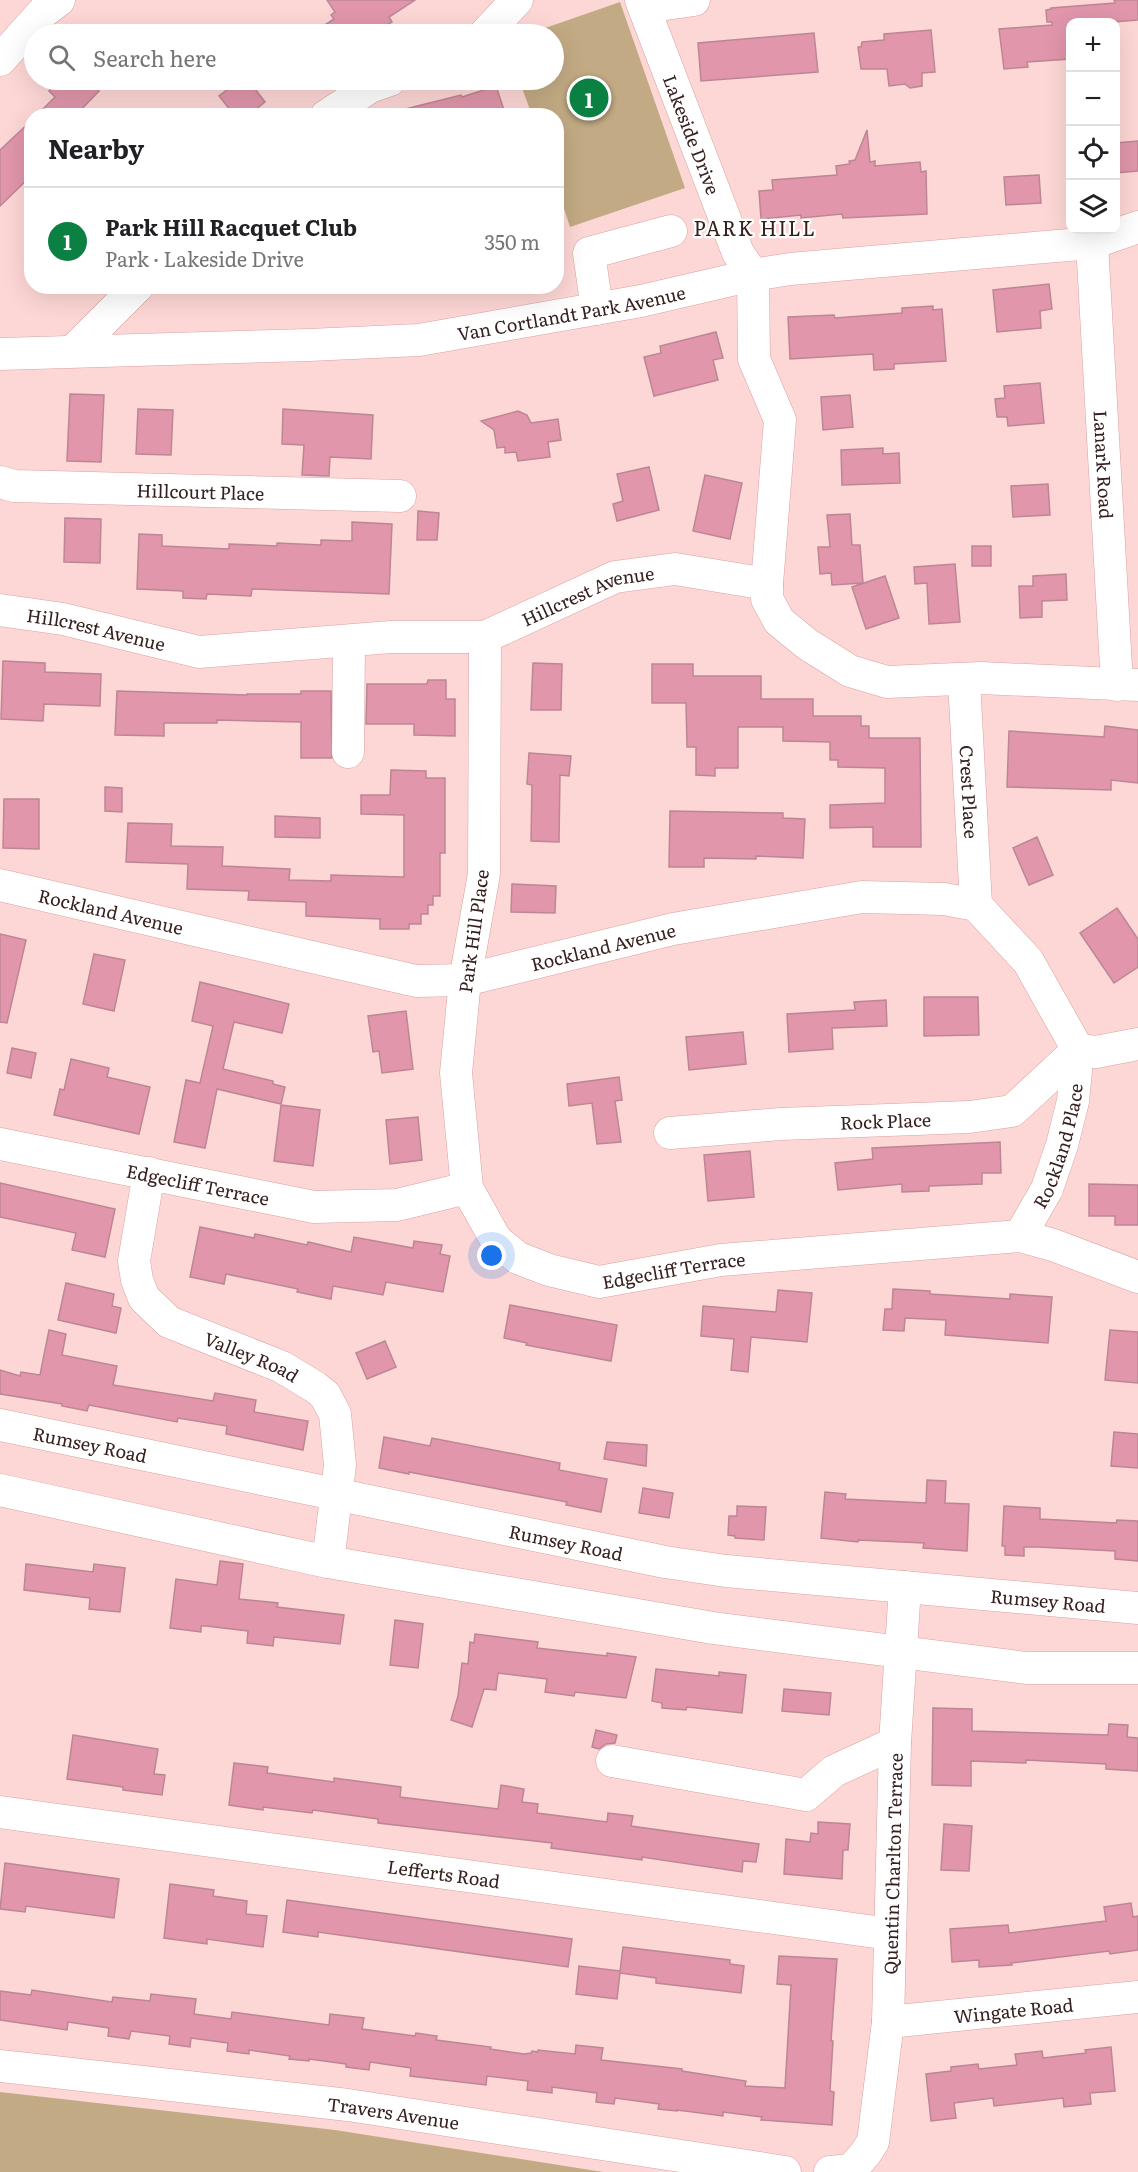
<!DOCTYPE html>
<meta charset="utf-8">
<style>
body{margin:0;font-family:Literata,serif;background:#f6f6f6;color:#202124}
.controls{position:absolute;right:18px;top:18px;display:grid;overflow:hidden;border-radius:12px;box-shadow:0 6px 24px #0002}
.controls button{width:54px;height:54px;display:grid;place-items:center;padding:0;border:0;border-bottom:2px solid #e0e0e0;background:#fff;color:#202124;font:30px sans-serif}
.you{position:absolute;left:492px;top:1256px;width:21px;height:21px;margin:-15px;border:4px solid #fff;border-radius:50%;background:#1a73e8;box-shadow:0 0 0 9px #1a73e833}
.badge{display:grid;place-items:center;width:39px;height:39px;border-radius:50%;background:#0b8043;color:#fff;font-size:20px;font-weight:700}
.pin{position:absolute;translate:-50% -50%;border:3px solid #fff;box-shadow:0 2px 6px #0006}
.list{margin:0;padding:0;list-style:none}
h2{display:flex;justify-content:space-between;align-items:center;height:78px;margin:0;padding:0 24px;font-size:26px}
h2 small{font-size:20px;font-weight:400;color:#757577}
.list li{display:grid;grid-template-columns:39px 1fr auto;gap:18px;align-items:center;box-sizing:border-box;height:108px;padding:0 24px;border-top:2px solid #e0e0e0}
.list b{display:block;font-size:22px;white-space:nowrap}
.list p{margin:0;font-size:20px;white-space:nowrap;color:#757577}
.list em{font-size:20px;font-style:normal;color:#757577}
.icon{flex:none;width:33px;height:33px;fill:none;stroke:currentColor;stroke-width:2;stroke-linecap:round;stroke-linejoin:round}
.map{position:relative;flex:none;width:1138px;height:2172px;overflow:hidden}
.search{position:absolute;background:#fff;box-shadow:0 6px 24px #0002;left:24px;top:24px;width:540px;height:66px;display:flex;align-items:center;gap:15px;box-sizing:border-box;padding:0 21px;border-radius:33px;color:#757577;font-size:22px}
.panel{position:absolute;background:#fff;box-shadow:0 6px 24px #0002;left:24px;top:108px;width:540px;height:186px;border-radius:24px}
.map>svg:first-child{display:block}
.green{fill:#c2ab84}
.building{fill:#e196ab;stroke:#bd8695;stroke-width:1.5}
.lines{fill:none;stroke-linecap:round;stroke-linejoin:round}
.minor-casing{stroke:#dca19f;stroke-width:33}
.minor{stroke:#fff;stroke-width:32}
.labels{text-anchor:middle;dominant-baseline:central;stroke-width:4.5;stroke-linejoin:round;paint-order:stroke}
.street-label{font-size:18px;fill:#372120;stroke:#fff}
.neighbourhood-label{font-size:20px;letter-spacing:1.5px;fill:#372120;stroke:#fff}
</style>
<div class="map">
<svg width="1138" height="2172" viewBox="0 0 1138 2172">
<rect width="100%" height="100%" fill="#fdd7d5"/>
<path class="green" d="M620,2L685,188L570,227L557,187L556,116L532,115L519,80H554V34H528Z
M0,2092L335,2130L603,2172H0Z"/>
<path class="building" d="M327,0H415L389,17L392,22L372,34H311L334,19L331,15L335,12Z
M1114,0H1138V20L1113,22H1071V59L1027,62L1028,67L1004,69L999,29L1052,25V22H1047L1046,10L1051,9V8L1115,3Z
M931,30L935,72L922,73V86L910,88L905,84L889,86L887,69H861L858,47H861L862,42L884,40V34Z
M814,33L818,72L701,81L698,43Z
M59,80H87L99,91L75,116H36L55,97L49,91Z
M240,80H248L265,102L248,116H235L219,96Z
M496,86L506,116H406L405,109L461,95L462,97Z
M32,120V175L0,206V150Z
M867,130L870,162L875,161V166L920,162L921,172L926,171L927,214L843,218L842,214L801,218V215L761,219L759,191L773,190L772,180L837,175L836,166L850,164L849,161L855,160Z
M1138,141V171L1116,173V143Z
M1039,175L1041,203L1006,205L1004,177Z
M1049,284L1052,309L1040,311L1041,328L997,332L993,290Z
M933,306V310L942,309L946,361L894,364V369L874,370L873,354L790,359L788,317L834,315L835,318L902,313V308Z
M716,332L723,358L713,360L718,380L654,396L644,357L661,353L660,346Z
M1040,383L1044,423L1008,426L1007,417H997L995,399L1005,398L1004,386Z
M70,394L104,395L101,462L67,461Z
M850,395L853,427L823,430L821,397Z
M138,409L173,410L171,455L136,454Z
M283,409L373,415L371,459L330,457L329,476L302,475L304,445L282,444Z
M518,411L527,415L531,423L558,419L561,440L548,442L550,457L518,461L516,452L505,453V447L497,448L494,430L481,421Z
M883,448V454L899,453L900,483L842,485L841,450Z
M649,467L659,510L617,521L613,504L623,501L617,474Z
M705,475L742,483L730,539L693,531Z
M1048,484L1050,515L1013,517L1011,486Z
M418,511L439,513L437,540H417Z
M850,514L852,545H860L863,583L832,585L831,573L820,574L818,547H830L827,515Z
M65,518L101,519L100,563L64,562Z
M352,522L392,524L389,594L252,589L251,596L207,594L206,599L183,598V591L137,589L139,534L162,535V546L229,549V544L277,546V543L321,545V540L352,541Z
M972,546H991V566H972Z
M955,564L960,622L929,624L927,583L915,584L914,567Z
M1066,574L1067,600L1042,601V617L1020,618L1019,586H1033V576Z
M885,576L899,618L866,629L852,587Z
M3,661L45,663V672L101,674L100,706L44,704L43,721L1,719Z
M533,663L562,664L561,710H531Z
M652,664H693V676H761V699H813V716H861V726H869V738H920L921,847H873V827L830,828V805L885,803V768L838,767V760H830V742L783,741V727H738V768H715V776L696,775V747H687L686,703H652Z
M428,680H446V699H455V736L414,735V724H366L367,684H427Z
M117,691L247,695V694H301V691H331L332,758H301V722L217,720V723H164V736L115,735Z
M1105,726L1138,730V783L1111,780V790L1007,787L1009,731L1104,737Z
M529,753L571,756L569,776L560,775L559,842L531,841L532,785L527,784Z
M391,770L426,771V778H445V853H440V896H433V905H428V914H421V924H409V929H380V919L306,916V902L248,900L249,891L187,889L188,864L126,862L128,823L172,824L171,846L223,847L222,866L290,869L289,880L331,881V875L404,877V815L361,814V795H390Z
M105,787L122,788V812L105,811Z
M4,799H39V849L3,848Z
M670,811L783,813V818L805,819L803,858L756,856V859L704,858V867H669Z
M275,816L320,818V838L275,837Z
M1037,837L1053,875L1029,885L1013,848Z
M512,884L556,886L555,913L511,912Z
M1117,908L1138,939V967L1114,983L1080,933Z
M0,934L26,940L7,1023L0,1022Z
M94,954L125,960L114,1011L83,1004Z
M200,982L289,1004L282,1033L234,1022L223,1069L273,1081V1084L285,1087L281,1104L217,1089L205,1148L174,1142L186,1080L200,1083L213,1026L192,1021Z
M924,997H978L979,1035L924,1036Z
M886,1000L887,1026L832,1028L833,1049L789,1052L787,1014L855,1010L854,1002Z
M406,1011L413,1069L382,1073L379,1051L373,1052L368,1016Z
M743,1032L746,1064L689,1070L686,1037Z
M12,1048L36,1053L31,1078L7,1073Z
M71,1059L109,1068L107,1077L150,1087L139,1134L54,1115L60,1089L64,1090Z
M619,1077L622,1100L615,1101L621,1142L597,1144L592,1103L569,1106L567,1084Z
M281,1105L320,1110L313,1166L274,1161Z
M418,1117L422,1160L390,1164L386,1120Z
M1000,1142L1001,1173H982V1184L929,1186V1191L902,1192V1184L838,1190L835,1163L873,1159L872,1148Z
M750,1151L754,1197L708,1201L704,1155Z
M0,1183L115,1209L105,1257L72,1250L76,1233L0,1217Z
M1089,1184L1138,1185V1225H1115V1216H1089Z
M200,1227L254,1238L255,1234L307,1245L308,1242L351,1252L354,1237L413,1248L414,1241L442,1245L440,1254L450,1256L443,1292L386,1282L383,1295L333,1286L331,1299L297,1292L298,1289L226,1274L224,1284L190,1277Z
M66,1283L114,1294L112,1306L121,1308L116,1333L58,1320Z
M893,1289L930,1291V1294L1010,1299V1294L1052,1297L1048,1343L945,1335L946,1320L905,1318L904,1331L883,1330L885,1309H892Z
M778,1290L812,1293L807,1342L751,1337L748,1372L731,1370L734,1339L701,1336L703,1306L776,1312Z
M510,1305L617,1325L611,1361L526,1345L527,1343L504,1338Z
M49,1330L66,1334L62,1355L117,1366L113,1385L213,1401L215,1393L256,1400L254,1412L308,1421L303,1450L226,1434L227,1426L178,1418L177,1422L89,1405L87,1411L62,1406V1404L0,1394V1370L20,1376L21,1372L40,1375Z
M1110,1330L1138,1332V1383L1105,1380Z
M385,1341L396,1367L367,1379L356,1353Z
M1114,1432L1138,1434V1468L1111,1466Z
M384,1437L430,1446L432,1438L560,1463L559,1470L607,1479L601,1512L566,1505L567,1502L409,1472V1474L379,1468Z
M607,1442L647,1445L646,1466L604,1459Z
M927,1480L946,1481L945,1503L969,1504L967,1551L923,1548L924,1543L858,1540V1542L821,1538L825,1492L846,1494L845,1499L926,1503Z
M643,1488L673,1493L669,1518L639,1513Z
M737,1506L766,1507L764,1540L735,1538V1536L728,1535L729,1516H737Z
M1004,1506L1040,1508V1519L1116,1523L1117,1520L1138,1521V1561L1115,1559V1551L1038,1547H1024V1556L1005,1555V1546H1002Z
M220,1561L243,1564L239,1599L278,1603L277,1607L344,1615L340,1644L274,1637L273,1646L247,1643L248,1631L206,1626H201V1632L170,1628L176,1579L217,1585Z
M26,1564L93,1572L94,1564L125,1568L120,1612L89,1609L90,1598L24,1590Z
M395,1620L423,1624L418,1668L390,1665Z
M475,1634L538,1642L537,1648L607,1656V1653L636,1657L626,1698L575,1692L574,1696L545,1692L547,1679L498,1673L496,1690L484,1689L472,1727L451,1720L458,1696L462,1663L468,1664L470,1642L474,1643Z
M656,1669L719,1676V1672L746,1675L742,1713L687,1707L686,1710L662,1708V1703L652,1701Z
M784,1689L831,1693L829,1715L782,1711Z
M933,1708L972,1709V1731L1108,1735L1109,1724L1128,1725L1127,1737L1138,1738V1771L1106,1769V1764L1026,1760V1763L971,1761V1786L932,1785Z
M596,1730L617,1735L615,1743L606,1744L599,1749L592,1747Z
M73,1735L158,1749L154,1774L165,1775L162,1795L123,1790V1787L67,1779Z
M234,1763L268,1767L267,1773L334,1782V1778L401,1787L400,1797L498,1809L501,1785L524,1789L522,1802L538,1804L537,1813L607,1822L608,1813L633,1816L631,1826L759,1844L756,1862L743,1861L742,1872L642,1857V1860L551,1848L552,1843L378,1823V1819L313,1810L312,1813L263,1807V1810L229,1805Z
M818,1822L850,1824L848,1850H843L842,1879L784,1874L786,1839L810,1842L811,1833L818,1834Z
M944,1824L972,1826L969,1871L941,1870Z
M5,1863L119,1879L114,1918L26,1906L25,1912L0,1909Z
M170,1884L214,1890L213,1896L247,1901L246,1914L267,1916L263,1947L207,1939V1944L164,1938Z
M287,1900L572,1939L568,1967L318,1932V1937L283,1932Z
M1131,1903L1133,1917L1138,1916V1950L1110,1954L1109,1951L1011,1963L1012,1965L979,1967V1960L952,1962L950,1929L1008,1925L1009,1933L1106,1921L1104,1907Z
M623,1947L730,1960V1964L744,1966L741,1993L656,1983V1978L620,1973L617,1999L576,1994L579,1966L620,1971Z
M779,1956L837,1959L831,2041H833L830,2091L834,2092L832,2125L761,2120L762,2117L723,2112V2116L677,2110V2111L658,2109L659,2104L615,2098L614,2104L596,2102L597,2093L552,2087V2093L527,2090L528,2081L487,2076L486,2085L410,2076L411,2068L370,2062L369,2070L346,2067V2064L309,2059V2061L289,2059L290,2056L249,2050V2054L227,2051L228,2043L191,2038L190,2047L169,2044L170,2036L131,2031L129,2039L108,2036L109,2028L68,2022L67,2030L0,2020V1991L31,1995L32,1990L112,2002L113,1997L150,2001L151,1994L196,1999L194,2014L231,2019L232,2012L329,2025L330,2014L364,2018L362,2029L415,2036L416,2033L437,2036L436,2040L491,2047L490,2049L524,2054L531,2053L532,2051L538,2052V2050L575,2054L576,2045L603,2048L601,2060L682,2069V2071L746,2081L745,2086L785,2088L791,1985L777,1984Z
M1111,2047L1115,2091L1090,2093L1091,2104L1064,2107L1063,2098L994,2106L993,2098L954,2103L956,2118L931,2121L926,2074L951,2071V2067L978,2064L979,2069L1017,2065L1015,2054L1042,2051L1043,2058L1086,2053L1085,2050Z"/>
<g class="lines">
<defs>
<g id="minor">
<path id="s1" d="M641,0L738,253L753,275L754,359L780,420L767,584V599L779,621L807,644L850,671L887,682L981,678L1138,685"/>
<path d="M645,7L694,0"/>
<path d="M485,34L517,0"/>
<path d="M0,60L43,12L59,0"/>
<path d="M326,116L370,87L390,80"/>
<path id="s2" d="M1092,243L1117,685"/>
<path d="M597,309L589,253L671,231"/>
<path d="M73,351L138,286"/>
<path id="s3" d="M0,354L309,345L419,340L641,301L753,275L790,269L1092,243L1138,227"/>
<path id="s4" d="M0,482L14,486L400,496"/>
<path id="s5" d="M0,610L63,619L199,652L391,637H485L615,577L675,569L767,584"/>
<path id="s6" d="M485,637L484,874L465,980L456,1073L467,1188L496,1240L518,1258L549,1270L599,1282L721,1260L1020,1236L1053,1245L1138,1277"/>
<path id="s7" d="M964,680L976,905"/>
<path d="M348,752L349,641"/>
<path id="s8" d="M0,885L416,981L465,980L673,929L862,897L944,899L976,905L1028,961L1078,1050"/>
<path d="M1078,1050L1096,1052L1138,1044"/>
<path id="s9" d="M670,1133L781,1124L969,1117L1012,1111L1078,1050"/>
<path id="s10" d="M0,1144L314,1207L397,1205L467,1188"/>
<path id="s11" d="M149,1173L134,1261L137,1280L144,1298L169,1322L282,1367L315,1387L325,1395L335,1414L340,1465L328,1562"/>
<path id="s12" d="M1020,1236L1047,1189L1062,1145L1073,1101L1078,1050"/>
<path id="s13" d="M0,1425L665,1562L726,1571L1138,1608"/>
<path d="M0,1490L328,1562L713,1628L1026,1668H1138"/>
<path d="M612,1761L806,1795L834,1771L895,1743"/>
<path id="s14" d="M0,1812L890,1934"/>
<path id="s15" d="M888,2022L1138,1997"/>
<path id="s16" d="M0,2066L348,2105L785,2172"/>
<path id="s17" d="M830,2172L851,2170L865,2154L873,2142L888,2022L895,1743L905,1587"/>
</g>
</defs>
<use href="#minor" class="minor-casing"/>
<use href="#minor" class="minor"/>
</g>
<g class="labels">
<g class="street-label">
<text stroke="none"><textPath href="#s1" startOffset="144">Lakeside Drive</textPath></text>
<text stroke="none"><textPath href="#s3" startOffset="574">Van Cortlandt Park Avenue</textPath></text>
<text stroke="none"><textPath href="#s2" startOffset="222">Lanark Road</textPath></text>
<text stroke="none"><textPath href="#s4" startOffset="201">Hillcourt Place</textPath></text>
<text stroke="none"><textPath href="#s5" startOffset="602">Hillcrest Avenue</textPath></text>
<text stroke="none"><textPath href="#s5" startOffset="98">Hillcrest Avenue</textPath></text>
<text stroke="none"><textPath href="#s7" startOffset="112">Crest Place</textPath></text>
<text stroke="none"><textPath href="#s8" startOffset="114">Rockland Avenue</textPath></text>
<text transform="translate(473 931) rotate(-82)">Park Hill Place</text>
<text stroke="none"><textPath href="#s8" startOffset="618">Rockland Avenue</textPath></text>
<text stroke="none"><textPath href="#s9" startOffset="216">Rock Place</textPath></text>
<text stroke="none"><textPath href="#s12" startOffset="99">Rockland Place</textPath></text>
<text stroke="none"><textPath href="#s10" startOffset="202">Edgecliff Terrace</textPath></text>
<text stroke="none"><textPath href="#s6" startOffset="802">Edgecliff Terrace</textPath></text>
<text stroke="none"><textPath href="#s11" startOffset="252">Valley Road</textPath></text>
<text stroke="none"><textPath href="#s13" startOffset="92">Rumsey Road</textPath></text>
<text stroke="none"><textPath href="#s13" startOffset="578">Rumsey Road</textPath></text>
<text stroke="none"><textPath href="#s13" startOffset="1064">Rumsey Road</textPath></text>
<text stroke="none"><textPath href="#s17" startOffset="336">Quentin Charlton Terrace</textPath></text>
<text stroke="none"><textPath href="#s14" startOffset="448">Lefferts Road</textPath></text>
<text stroke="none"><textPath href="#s15" startOffset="126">Wingate Road</textPath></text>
<text stroke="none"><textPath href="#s16" startOffset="396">Travers Avenue</textPath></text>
</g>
<g class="neighbourhood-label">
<text x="755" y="227">PARK HILL</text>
</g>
</g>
</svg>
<div class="controls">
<button>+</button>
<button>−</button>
<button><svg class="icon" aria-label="locate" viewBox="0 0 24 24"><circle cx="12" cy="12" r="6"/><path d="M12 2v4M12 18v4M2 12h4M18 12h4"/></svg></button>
<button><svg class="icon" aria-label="layers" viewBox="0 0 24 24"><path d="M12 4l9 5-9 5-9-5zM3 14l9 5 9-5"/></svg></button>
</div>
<div class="you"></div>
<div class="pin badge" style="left:589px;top:98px">1</div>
<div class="search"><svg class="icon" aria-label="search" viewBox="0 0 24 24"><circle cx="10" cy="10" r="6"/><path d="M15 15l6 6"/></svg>Search here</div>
<section class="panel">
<h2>Nearby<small></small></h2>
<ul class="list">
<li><span class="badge">1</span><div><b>Park Hill Racquet Club</b><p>Park · Lakeside Drive</p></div><em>350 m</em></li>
</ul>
</section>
</div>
